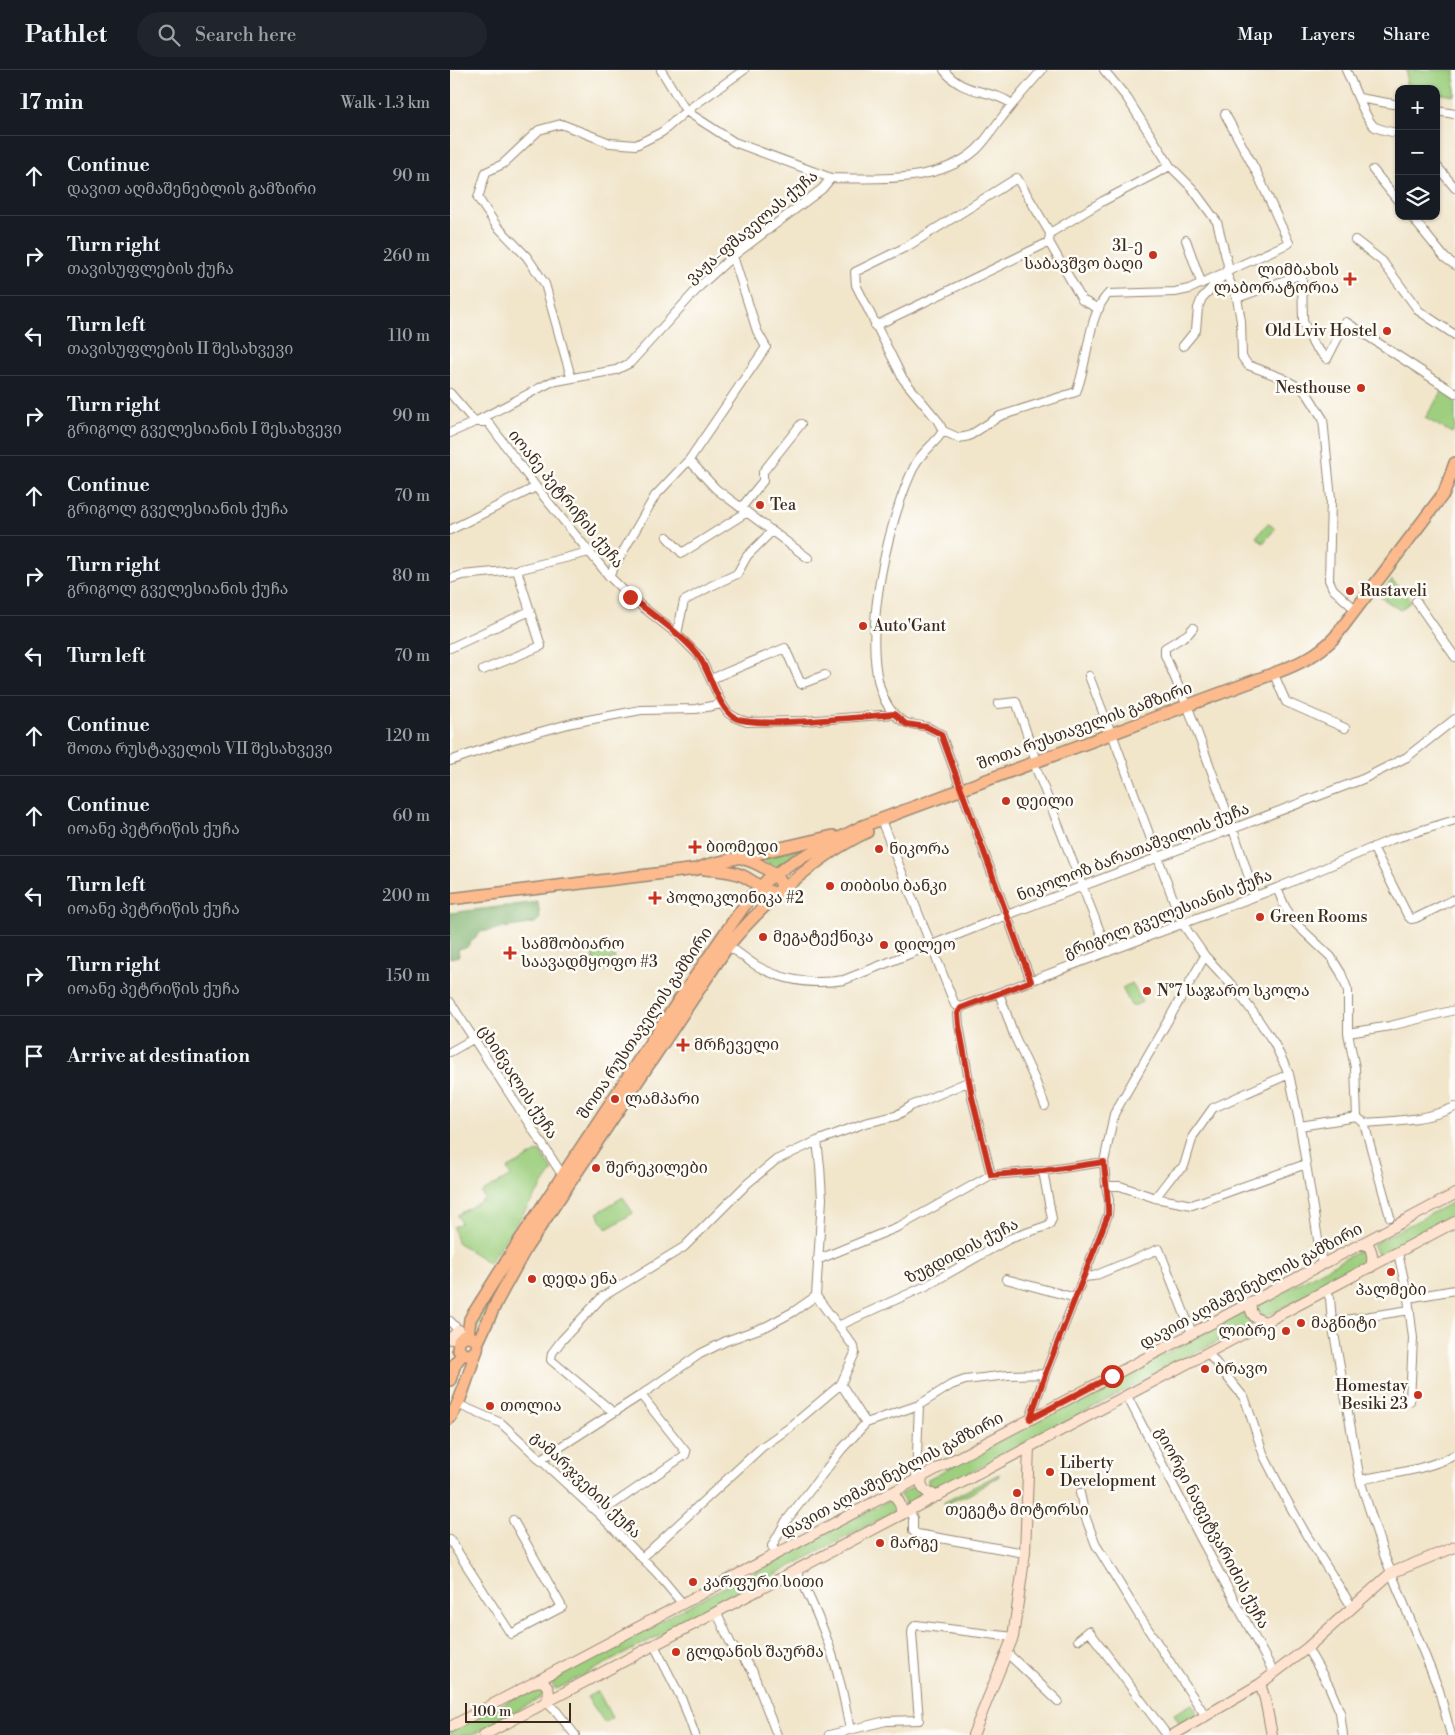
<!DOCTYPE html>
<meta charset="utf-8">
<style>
body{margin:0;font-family:"Libre Bodoni","Noto Serif Georgian",serif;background:#20242c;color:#f1f3f6}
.controls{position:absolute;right:15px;top:15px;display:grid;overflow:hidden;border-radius:10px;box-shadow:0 1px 4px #0004}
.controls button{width:45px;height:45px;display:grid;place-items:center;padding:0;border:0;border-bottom:1px solid #363941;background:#171b24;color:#f1f3f6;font:25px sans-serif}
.scale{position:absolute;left:15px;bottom:12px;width:106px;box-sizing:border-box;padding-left:5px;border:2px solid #3b2a1e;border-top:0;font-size:14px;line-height:18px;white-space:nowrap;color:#3b2a1e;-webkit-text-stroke:4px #fdfcf7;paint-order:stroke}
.stop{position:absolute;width:15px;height:15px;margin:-11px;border:4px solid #c8321e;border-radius:50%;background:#fff}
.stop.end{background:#c8321e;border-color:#fff;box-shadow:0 1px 5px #0008}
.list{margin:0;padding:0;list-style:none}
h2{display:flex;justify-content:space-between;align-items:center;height:65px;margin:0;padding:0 20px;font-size:21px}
h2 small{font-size:16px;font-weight:400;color:#9ea1a6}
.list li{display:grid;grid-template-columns:32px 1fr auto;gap:15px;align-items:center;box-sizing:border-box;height:80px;padding:0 20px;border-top:1px solid #363941}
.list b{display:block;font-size:19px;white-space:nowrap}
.list p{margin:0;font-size:16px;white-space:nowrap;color:#9ea1a6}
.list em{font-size:16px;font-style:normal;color:#9ea1a6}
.icon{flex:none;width:28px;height:28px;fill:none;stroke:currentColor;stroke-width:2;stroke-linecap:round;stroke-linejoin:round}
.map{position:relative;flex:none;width:1005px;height:1665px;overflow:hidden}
header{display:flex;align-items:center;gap:30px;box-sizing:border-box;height:70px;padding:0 25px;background:#171b24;border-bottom:1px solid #363941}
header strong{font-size:24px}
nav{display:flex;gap:28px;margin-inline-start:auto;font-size:18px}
.search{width:350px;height:45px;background:#20242c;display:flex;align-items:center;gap:12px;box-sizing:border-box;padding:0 18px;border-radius:28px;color:#9ea1a6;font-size:19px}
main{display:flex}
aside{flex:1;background:#171b24}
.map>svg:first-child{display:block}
.green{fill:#9dcf7f;stroke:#6c7c4e}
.forest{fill:#7eb26e;stroke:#5c6e46}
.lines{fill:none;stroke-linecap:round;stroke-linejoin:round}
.street-casing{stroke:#968874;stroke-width:10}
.secondary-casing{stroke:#968874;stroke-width:12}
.primary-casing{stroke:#968874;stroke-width:14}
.street{stroke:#fff;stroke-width:8}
.secondary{stroke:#fee3d1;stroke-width:10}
.primary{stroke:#fcba8d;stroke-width:11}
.route{stroke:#c8321e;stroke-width:6}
.poi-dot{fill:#c8321e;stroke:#fdfcf7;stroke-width:2}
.labels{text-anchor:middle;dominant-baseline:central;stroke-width:5;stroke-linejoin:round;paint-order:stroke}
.street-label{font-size:16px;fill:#3b2a1e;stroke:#fdfcf7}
.poi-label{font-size:16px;fill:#3b2a1e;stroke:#fdfcf7;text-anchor:start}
</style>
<header>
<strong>Pathlet</strong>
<div class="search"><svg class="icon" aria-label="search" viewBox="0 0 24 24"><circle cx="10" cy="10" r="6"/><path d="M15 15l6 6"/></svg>Search here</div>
<nav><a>Map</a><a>Layers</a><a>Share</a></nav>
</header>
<main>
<aside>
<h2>17 min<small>Walk · 1.3 km</small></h2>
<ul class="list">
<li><svg class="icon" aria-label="ahead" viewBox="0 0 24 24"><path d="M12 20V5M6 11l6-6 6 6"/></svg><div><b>Continue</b><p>დავით აღმაშენებლის გამზირი</p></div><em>90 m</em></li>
<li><svg class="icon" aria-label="right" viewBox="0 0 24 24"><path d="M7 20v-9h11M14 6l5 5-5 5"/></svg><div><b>Turn right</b><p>თავისუფლების ქუჩა</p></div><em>260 m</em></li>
<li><svg class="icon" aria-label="left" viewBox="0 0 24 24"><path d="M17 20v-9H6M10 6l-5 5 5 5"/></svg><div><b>Turn left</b><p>თავისუფლების II შესახვევი</p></div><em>110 m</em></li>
<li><svg class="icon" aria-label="right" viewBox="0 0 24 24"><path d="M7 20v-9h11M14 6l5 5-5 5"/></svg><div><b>Turn right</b><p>გრიგოლ გველესიანის I შესახვევი</p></div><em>90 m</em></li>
<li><svg class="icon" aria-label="ahead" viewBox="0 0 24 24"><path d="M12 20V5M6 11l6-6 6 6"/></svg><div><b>Continue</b><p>გრიგოლ გველესიანის ქუჩა</p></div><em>70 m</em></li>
<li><svg class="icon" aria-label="right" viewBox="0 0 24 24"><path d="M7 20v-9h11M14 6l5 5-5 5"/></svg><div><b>Turn right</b><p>გრიგოლ გველესიანის ქუჩა</p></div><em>80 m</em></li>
<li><svg class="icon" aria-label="left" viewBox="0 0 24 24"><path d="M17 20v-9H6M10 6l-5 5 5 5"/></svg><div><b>Turn left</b></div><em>70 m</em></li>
<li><svg class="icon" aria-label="ahead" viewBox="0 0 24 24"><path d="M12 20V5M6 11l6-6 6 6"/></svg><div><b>Continue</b><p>შოთა რუსტაველის VII შესახვევი</p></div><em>120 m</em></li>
<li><svg class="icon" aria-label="ahead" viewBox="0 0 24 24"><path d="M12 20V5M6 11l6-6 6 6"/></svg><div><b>Continue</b><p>იოანე პეტრიწის ქუჩა</p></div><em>60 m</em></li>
<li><svg class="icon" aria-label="left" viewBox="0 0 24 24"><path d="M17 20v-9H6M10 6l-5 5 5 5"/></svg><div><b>Turn left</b><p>იოანე პეტრიწის ქუჩა</p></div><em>200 m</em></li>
<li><svg class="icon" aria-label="right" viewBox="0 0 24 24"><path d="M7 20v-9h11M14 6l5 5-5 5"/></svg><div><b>Turn right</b><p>იოანე პეტრიწის ქუჩა</p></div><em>150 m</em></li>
<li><svg class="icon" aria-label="arrive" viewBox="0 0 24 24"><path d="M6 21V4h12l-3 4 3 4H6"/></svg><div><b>Arrive at destination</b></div></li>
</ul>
</aside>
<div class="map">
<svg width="1005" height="1665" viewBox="0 0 1005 1665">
<rect width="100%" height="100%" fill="#fdfcf7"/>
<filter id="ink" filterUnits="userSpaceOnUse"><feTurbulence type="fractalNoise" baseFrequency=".02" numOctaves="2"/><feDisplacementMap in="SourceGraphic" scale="10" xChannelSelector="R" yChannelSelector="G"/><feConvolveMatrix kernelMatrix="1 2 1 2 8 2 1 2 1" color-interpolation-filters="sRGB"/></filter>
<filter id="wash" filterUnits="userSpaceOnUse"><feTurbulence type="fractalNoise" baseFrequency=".0096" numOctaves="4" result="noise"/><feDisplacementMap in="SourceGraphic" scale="20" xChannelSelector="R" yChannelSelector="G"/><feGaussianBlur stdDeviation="1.12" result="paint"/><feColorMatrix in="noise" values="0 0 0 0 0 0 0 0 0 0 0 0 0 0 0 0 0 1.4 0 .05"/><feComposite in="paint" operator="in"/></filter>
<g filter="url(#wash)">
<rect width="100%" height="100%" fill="#f1e5ca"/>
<path class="green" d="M957,0H1005V26L986,23V19H973L956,14Z
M994,319L1005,327V358L1002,363L975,348Z
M818,453L825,459L813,473L806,467Z
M942,510L962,531L950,540L929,526Z
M368,773L326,798L311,789Z
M163,877L165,889L144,892L142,880Z
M175,892L178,895L176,898L137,903L134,899L136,897Z
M682,913L692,932L682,937L672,918Z
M89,1081L103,1100L39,1193L7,1172L3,1157L11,1153L7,1145L35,1129L31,1123L61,1106L57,1099Z
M173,1127L183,1143L157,1159L147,1143Z
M1005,1131V1146L929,1186L923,1174Z
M911,1180L917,1183L920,1187L918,1192L815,1247L809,1243L808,1236L810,1234Z
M59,1197L44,1225L28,1261L22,1257Z
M794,1242L801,1248V1254L485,1421L478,1416V1409Z
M549,1404V1406L520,1424L495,1434L493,1433Z
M468,1414L469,1421L475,1426L455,1437L454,1430L449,1425Z
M442,1430L446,1435V1440L444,1442L115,1615L106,1619L101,1613L103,1607L436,1432Z
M84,1617H89L93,1623L91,1627L87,1630L22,1665H0V1662Z
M148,1621L162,1648L155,1653L137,1627Z
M742,1634L748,1645L730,1654L724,1644Z"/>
<path class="forest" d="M88,832L90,848L85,853L30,862L16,878L8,879L9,886L0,888V843Z"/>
</g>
<g filter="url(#ink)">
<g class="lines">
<defs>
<path id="street" d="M211,0L236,41L284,72L381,108
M494,0C513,26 541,18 562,34
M654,0L677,28L720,96L742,118L767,152L778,195L776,203L787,228L791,251L792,287L798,295L832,308L852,319L858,325L873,349L881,429L879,510L883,519L906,540
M896,0C902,12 916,52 925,57C932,60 941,62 949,63
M909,28L949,35
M986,41L1005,44
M986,95L1005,118
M923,100L949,132
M961,146L995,188L1005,195
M600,163L653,131L720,96
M736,170L751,212
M905,170L932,191L969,241L1005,265
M852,206L853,251L863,274L877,289L896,252L1005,323
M787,228L852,204
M425,256L599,172
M733,276L746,260L748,238L752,228L773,206
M121,307L95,214L77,187L46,155L28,128L36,102L53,94L89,60L111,54L160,73L186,75L212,62L236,41L294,0
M0,323L25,352H38L86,417L159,506L180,527L227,564L250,587L272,634L278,643L286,648L297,652L354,651L444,644
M493,361L509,368L519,366L550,346L626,322C638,296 637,245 658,224L725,222L739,219L839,173L807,103L775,44
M0,363L25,352L101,312L166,300L180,293L251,215L283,186L372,119L381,108C427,109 489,113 526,80C535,72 542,60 550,50C563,33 577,17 592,0
M239,390L266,419L358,488
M291,438L313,411V402L351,354
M0,460L86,417
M217,467L232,483L297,442
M159,506L205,426L239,390L316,277L307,261L283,186
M0,509L12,505L67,500L139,482
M966,531L1005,587
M227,564L234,531L261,516L287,504L297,486L322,461
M0,578L80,541
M33,600L91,576L67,500
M639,606L661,663
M261,609L335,578L351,614L375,605
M826,609L836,632L895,658
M548,634L566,632L567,634L586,691
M737,636L715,585V578L738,564L743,558
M739,640L783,759L805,826
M664,669L732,853L755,886L788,922L805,945L824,973L839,1004L850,1056L872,1195
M0,691L57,671L122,653L191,640L246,639L272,634
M586,698L658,882
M433,755L505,935L511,937
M923,777L958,846L961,849L966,848L1005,829
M827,818L835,837L846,854L881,887L891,903L898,921V963L905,998L907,1047
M278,876C288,882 297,890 307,896C334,911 364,915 394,910L557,845L913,709L957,687L1005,649
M581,911L491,664C486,662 482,659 477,657C463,653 458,657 446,646C399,601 439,444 466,393C472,382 486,373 493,361L488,351L453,309L406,215L405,202L458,176L567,108L600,163L599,172L632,230L649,239
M549,923L564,965L585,1010L595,1036
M0,932L113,1106
M898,963L940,956L1005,940
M0,982L23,969
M914,1053L940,1147
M850,1056L907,1047L914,1053C945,1051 977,1050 1005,1037
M541,1105L522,1027L509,955L508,943L511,937L827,818L943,769L1005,750
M656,1116H670L705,1128L742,1135L856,1094
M705,1128L722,1106L734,1096L743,1066L763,1038L839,1004
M948,1183L958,1228L963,1268L960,1331
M367,1190L450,1156L541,1105L593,1101L654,1092
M634,1207L644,1206L709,1179L742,1263
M556,1209L626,1228
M876,1220L880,1228L882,1252L910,1410L934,1485L989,1620L1001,1665
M958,1228L1005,1220
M0,1251L12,1264
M882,1252L960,1240
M388,1256L476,1216L559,1169L599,1155L602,1149L593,1101
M758,1283L795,1329L814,1386L835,1427L857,1466L902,1537
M391,1314L416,1353
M677,1326L751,1469L824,1603
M7,1334L51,1353L149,1444L207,1503L232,1533
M163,1342L101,1290L102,1283L112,1270L152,1227L234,1177L298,1113L326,1090L367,1071L415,1053L446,1046L461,1036L520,1011
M580,1349L595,1304L658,1145L659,1130L656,1116L654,1092L664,1044L755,886
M90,1390L191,1325L250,1284L276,1271L317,1256L343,1242L366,1226
M466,1409L469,1335
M910,1410C943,1403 976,1400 1005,1385
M630,1423L635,1446L646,1475L690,1547L755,1645
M459,1441L463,1448V1461L467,1464L575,1483
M149,1444L235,1385L236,1382L191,1325
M0,1470L61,1564L112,1537L63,1450
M326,1483L322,1476L336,1451L392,1379L416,1353L469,1335L501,1315L515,1310L558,1305L595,1304
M192,1488L312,1377L339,1358L391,1314L405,1283L404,1277L366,1226L372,1129L370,1096L367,1071
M346,1500C364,1535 380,1571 389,1609C394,1625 396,1642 400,1659
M267,1543L281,1574L302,1600L327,1665
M628,1570L639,1561L717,1665
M204,1575L233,1632L245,1665
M857,1578L879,1616L890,1642L893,1665
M557,1583L608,1631
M97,1633L107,1642L125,1665
M379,1665L436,1651L469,1650L462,1563L463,1558L466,1555L563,1567"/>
<path id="secondary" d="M913,1174L919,1176C923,1184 923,1189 921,1197
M801,1233C799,1245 806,1250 817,1252
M0,1269L9,1260
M472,1406C469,1419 476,1423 488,1426
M440,1423C449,1428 452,1435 451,1445
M84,1612L92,1611C101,1618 99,1623 97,1633
M810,1614L815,1629L822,1665
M0,1657L1005,1124
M34,1665L1005,1152
M523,1665L563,1567L575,1483L579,1377
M723,1665L810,1614L857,1578L941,1503L1005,1477"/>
<path id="primary" d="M292,788C308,793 319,799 331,812V823
M254,799C266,800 281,800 293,806C308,813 314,824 331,823
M0,829L247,799L257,795L383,766
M18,1266L20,1249L68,1173L208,961L273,866L299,829L317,810L343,792L413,756L825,603C849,594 868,585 885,567L994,423L1005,393
M27,1274L47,1231L76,1178L278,876C312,834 368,785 417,762
M0,1310L5,1294L12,1284
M0,1348C12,1331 19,1300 27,1280C29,1271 23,1265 14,1266L9,1271L8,1279L14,1285H20L27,1280"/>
</defs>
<use href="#street" class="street-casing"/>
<use href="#secondary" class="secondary-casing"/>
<use href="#primary" class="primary-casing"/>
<use href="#street" class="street"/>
<use href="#secondary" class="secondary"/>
<use href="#primary" class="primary"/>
</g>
</g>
<g class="lines" filter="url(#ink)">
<path class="route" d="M180,527C199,542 240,570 251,590C261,606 269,639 285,648C304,659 416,646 444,644L456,654L477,657L491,664L581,911L511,938L508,943L509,955L522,1027L541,1105L593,1101L654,1092C655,1110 659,1127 658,1145L596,1302L580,1349L662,1306"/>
</g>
<g class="poi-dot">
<circle cx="703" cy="185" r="5"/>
<path d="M897.5 201.5h5v5h5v5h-5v5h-5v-5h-5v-5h5z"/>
<circle cx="937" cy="261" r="5"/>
<circle cx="911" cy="318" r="5"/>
<circle cx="310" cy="435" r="5"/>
<circle cx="900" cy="521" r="5"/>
<circle cx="413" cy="556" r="5"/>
<circle cx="556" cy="731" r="5"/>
<path d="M242.5 769.5h5v5h5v5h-5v5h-5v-5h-5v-5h5z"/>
<circle cx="429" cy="779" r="5"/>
<circle cx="380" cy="816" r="5"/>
<path d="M202.5 820.5h5v5h5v5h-5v5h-5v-5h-5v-5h5z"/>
<circle cx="810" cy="847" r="5"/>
<circle cx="313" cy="867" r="5"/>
<circle cx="434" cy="875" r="5"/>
<path d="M57.5 875.5h5v5h5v5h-5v5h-5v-5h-5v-5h5z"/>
<circle cx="697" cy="921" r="5"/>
<path d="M230.5 967.5h5v5h5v5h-5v5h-5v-5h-5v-5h5z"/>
<circle cx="165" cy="1029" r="5"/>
<circle cx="146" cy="1098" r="5"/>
<circle cx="941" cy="1202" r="5"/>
<circle cx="82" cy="1209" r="5"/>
<circle cx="851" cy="1253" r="5"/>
<circle cx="836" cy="1261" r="5"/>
<circle cx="755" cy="1299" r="5"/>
<circle cx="968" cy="1325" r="5"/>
<circle cx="40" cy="1336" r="5"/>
<circle cx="600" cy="1402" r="5"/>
<circle cx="567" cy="1423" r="5"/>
<circle cx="430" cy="1473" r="5"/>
<circle cx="243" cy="1512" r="5"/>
<circle cx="226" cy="1582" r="5"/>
</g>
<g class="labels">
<g class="street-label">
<text transform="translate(302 157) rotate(-40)">ვაჟა-ფშაველას ქუჩა</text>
<text transform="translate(116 429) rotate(51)">იოანე პეტრიწის ქუჩა</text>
<text transform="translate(635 656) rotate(-20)">შოთა რუსთაველის გამზირი</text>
<text transform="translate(683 782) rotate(-21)">ნიკოლოზ ბარათაშვილის ქუჩა</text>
<text transform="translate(718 844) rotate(-21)">გრიგოლ გველესიანის ქუჩა</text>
<text transform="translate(195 953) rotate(-56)">შოთა რუსთაველის გამზირი</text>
<text transform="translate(68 1012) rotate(57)">ცხინვალის ქუჩა</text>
<text transform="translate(512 1181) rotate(-27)">ზუგდიდის ქუჩა</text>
<text transform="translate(801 1216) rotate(-28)">დავით აღმაშენებლის გამზირი</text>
<text transform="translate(442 1405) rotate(-28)">დავით აღმაშენებლის გამზირი</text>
<text transform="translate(136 1415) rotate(44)">გამარჯვების ქუჩა</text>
<text transform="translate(762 1458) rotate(62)">გიორგი ნაფეტვარიძის ქუჩა</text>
</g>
<g class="poi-label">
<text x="693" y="176" text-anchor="end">31-ე<tspan x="693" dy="18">საბავშვო ბაღი</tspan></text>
<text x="889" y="200" text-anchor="end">ლიმბახის<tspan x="889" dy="18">ლაბორატორია</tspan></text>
<text x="927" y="261" text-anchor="end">Old Lviv Hostel</text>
<text x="901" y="318" text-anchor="end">Nesthouse</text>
<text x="320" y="435">Tea</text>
<text x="910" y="521">Rustaveli</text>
<text x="423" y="556">Auto'Gant</text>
<text x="566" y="731">დეილი</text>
<text x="256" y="777">ბიომედი</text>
<text x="439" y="779">ნიკორა</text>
<text x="390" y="816">თიბისი ბანკი</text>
<text x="216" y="828">პოლიკლინიკა #2</text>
<text x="820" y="847">Green Rooms</text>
<text x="323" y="867">მეგატექნიკა</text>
<text x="71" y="874">სამშობიარო<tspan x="71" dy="18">საავადმყოფო #3</tspan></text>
<text x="444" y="875">დილეო</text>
<text x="707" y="921">№7 საჯარო სკოლა</text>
<text x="244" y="975">მრჩეველი</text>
<text x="175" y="1029">ლამპარი</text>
<text x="156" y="1098">შერეკილები</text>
<text x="92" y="1209">დედა ენა</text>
<text x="941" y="1220" text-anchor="middle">პალმები</text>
<text x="861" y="1253">მაგნიტი</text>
<text x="826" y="1261" text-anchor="end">ლიბრე</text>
<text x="765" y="1299">ბრავო</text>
<text x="958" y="1316" text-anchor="end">Homestay<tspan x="958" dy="18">Besiki 23</tspan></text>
<text x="50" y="1336">თოლია</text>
<text x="610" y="1393">Liberty<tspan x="610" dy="18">Development</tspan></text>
<text x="567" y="1440" text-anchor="middle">თეგეტა მოტორსი</text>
<text x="440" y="1473">მარგე</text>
<text x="253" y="1512">კარფური სითი</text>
<text x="236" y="1582">გლდანის შაურმა</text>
</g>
</g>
</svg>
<div class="controls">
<button>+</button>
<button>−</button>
<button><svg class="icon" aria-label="layers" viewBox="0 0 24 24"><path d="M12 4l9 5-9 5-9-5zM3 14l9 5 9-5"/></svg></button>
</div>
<div class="scale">100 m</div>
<div class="stop" style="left:662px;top:1306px"></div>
<div class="stop end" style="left:180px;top:527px"></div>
</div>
</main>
